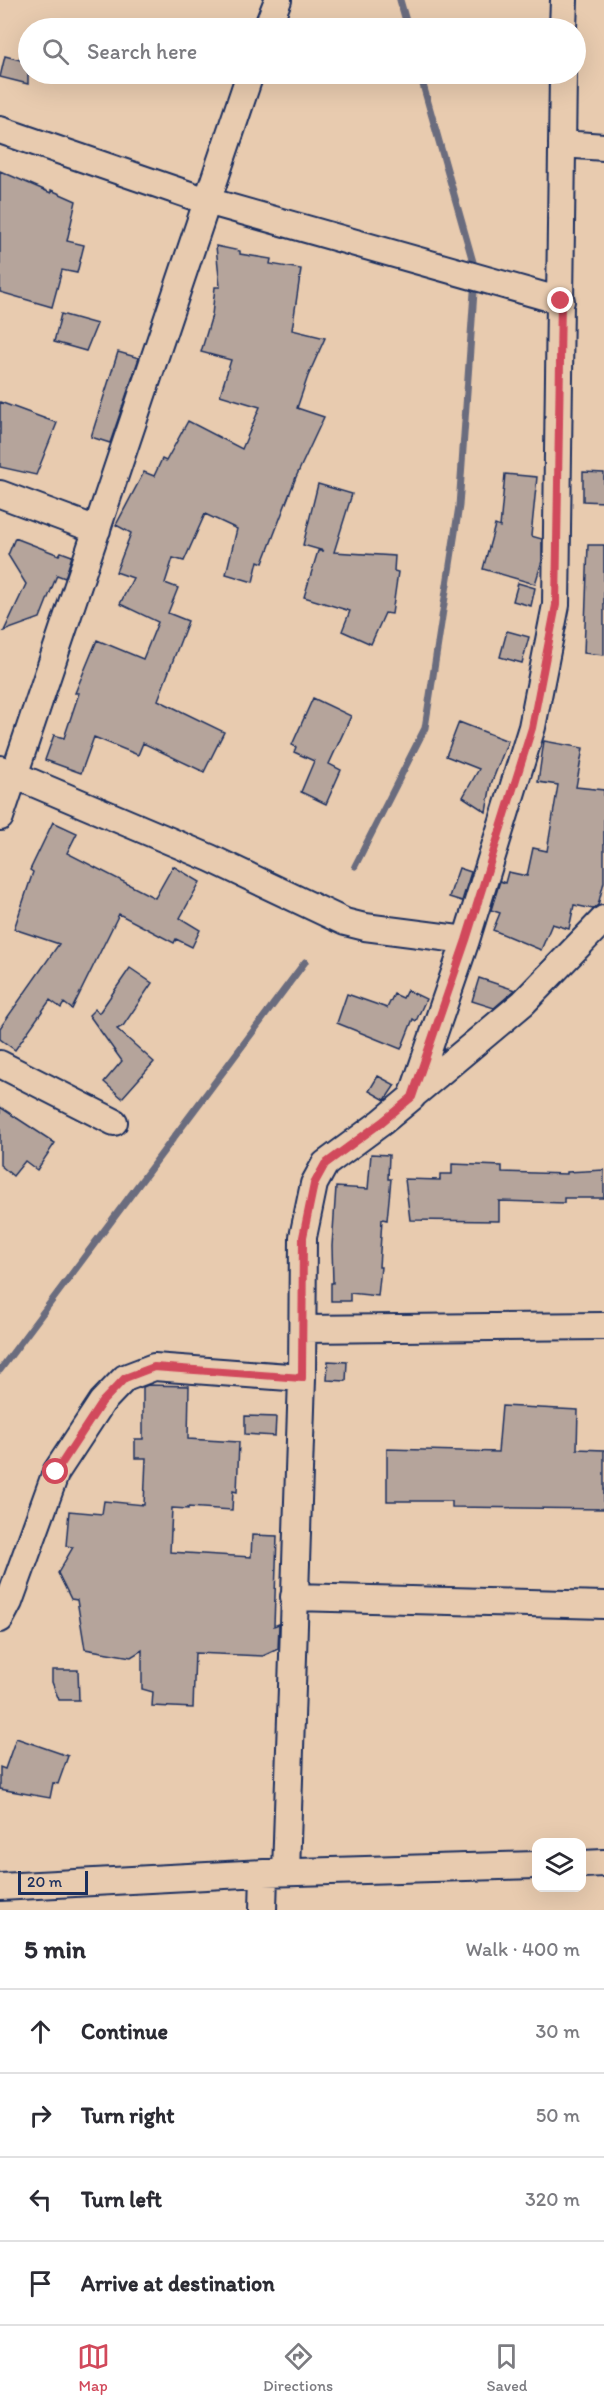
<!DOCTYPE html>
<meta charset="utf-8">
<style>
body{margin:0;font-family:Itim,sans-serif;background:#f2f2f3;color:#2b2b33}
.controls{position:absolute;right:18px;bottom:18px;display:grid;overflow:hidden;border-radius:12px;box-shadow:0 6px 24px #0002}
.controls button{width:54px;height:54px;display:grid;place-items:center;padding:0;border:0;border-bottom:2px solid #e1e1e2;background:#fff;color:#2b2b33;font:30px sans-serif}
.scale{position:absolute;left:18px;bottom:15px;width:70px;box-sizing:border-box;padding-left:6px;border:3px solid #1b2f5e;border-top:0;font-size:16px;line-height:21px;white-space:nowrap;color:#1b2f5e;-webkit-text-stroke:4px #e8cbaf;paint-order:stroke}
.stop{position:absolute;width:18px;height:18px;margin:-14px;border:4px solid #d1495b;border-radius:50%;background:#fff}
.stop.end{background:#d1495b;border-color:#fff;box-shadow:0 2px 6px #0008}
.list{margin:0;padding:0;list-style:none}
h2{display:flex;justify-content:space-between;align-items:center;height:78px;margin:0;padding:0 24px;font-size:26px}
h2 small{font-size:20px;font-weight:400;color:#7c7c81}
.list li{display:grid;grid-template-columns:39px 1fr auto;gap:18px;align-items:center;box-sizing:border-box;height:84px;padding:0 24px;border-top:2px solid #e1e1e2}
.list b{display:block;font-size:22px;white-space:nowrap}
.list em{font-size:20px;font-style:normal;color:#7c7c81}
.icon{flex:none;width:33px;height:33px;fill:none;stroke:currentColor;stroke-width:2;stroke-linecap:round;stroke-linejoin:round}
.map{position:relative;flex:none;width:604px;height:1910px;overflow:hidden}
.search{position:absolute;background:#fff;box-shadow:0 6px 24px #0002;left:18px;right:18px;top:18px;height:66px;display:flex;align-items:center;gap:15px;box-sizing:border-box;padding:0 21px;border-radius:33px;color:#7c7c81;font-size:22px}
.sheet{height:414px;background:#fff}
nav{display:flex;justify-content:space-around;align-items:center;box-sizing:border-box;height:84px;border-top:2px solid #e1e1e2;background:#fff;font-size:16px;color:#7c7c81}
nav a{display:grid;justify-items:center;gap:3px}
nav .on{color:#d1495b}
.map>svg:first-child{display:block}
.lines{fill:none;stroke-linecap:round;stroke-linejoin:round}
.stream{stroke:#6b6c7e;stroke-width:7}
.building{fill:#b5a49b;stroke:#1b2f5e;stroke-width:1.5}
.street-casing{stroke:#1b2f5e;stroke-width:30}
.street{stroke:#e8cbaf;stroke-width:26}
.route{stroke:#d1495b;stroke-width:8}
</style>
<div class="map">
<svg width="604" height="1910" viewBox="0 0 604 1910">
<rect width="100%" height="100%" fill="#e8cbaf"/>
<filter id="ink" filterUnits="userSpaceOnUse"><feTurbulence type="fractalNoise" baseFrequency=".0167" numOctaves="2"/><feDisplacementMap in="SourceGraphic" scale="12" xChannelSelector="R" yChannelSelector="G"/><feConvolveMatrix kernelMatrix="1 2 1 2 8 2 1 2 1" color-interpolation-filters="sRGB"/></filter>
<g filter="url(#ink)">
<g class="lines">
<path class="stream" d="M400,0L408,28
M420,74L473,262
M355,866L425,728L459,506L474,292
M0,1370L305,962"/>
</g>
<path class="building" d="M5,56L28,62V84L0,77Z
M0,171L51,193V190L76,201L67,241L84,245L77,273L62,270L52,307L0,292Z
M216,246L240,251V254L271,259L270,264L301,269L292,330L325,338L308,376L297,408L324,417L296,477L263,563L258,561L253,582L226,574L237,529L205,514L184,561L173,558L165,583L178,588L168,613L188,621L158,700L224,732L204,772L143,743L138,755L94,737L81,773L45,760L54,735L64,738L79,693H75L97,640L143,659L158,622L120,604L133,578L116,572L131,533L116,525L144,472L154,476L162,459L166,461L188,421L242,449L260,407L220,395L231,360L201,352L212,315L215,287H220Z
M61,314L97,324L86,351L54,342Z
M118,352L139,358L110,443L91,437Z
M0,402L57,423L36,475L0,467Z
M583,472L604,473V502L583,501Z
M505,474L537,477L531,536L542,539V561L535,584L483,569L495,525L500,527Z
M318,484L352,494L334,552L395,556L394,571L398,572L392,614L385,613L371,644L342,631L350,611L304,597L318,551H324L303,545Z
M15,538L59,555L61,552L72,556L65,578L57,575L40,618L4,631L26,584L8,555Z
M588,545H604V655L584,653Z
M518,583L535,588L531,606L513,601Z
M507,631L529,637L522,663L500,657Z
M313,698L351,716L329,764L341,770L326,804L301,792L314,761L294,752L296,747L292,745Z
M459,722L508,741L491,784L486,812L463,797L479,769L446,756Z
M544,741L583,748L576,787L604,790V882L598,905L593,909L574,905L569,929L552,924L541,950L493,930L500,913L491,910L500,881L505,883L508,872L527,876L533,848L547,851L558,785L538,782Z
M53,822L77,833L67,853L155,898L173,866L200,882L180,918L200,930L192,947L176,939L174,943L119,914L72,1009L64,1003L61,1008L50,1000L15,1050L0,1039V1028L59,944L14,929L33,872L30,870Z
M459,868L471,872L462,901L449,897Z
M130,968L152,983L123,1026L117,1029L154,1062L122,1098L104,1082L122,1061L89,1015L95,1009L99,1013Z
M479,978L515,990L494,1008L472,1001Z
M407,990L426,999L416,1021L413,1019L401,1049L337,1023L347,994L387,1008L394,994L403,998Z
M378,1076L395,1085L385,1100L369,1091Z
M0,1107L55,1143L37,1170L25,1161L13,1176L0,1165Z
M371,1154L389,1155L388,1179H391L387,1220L382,1219L379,1267H381L378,1296L350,1293V1301H331V1283H333L332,1246L336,1187L368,1189Z
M452,1164L502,1166V1172L567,1174V1172L604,1170V1198H564V1203L499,1201V1221L410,1220L405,1179L440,1180V1174H452Z
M328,1361L347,1362L346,1381L327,1380Z
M148,1385L189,1386L188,1439L239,1442L237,1492L233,1491L232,1510L188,1507V1509L172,1508L170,1552L251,1557L252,1535L277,1536L274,1626L279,1624L278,1649L263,1656L195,1653L193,1708L152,1706L153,1692L142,1689V1650L131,1657L85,1649L77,1600L71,1599L58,1573L73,1547L66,1546L69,1511L102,1514L104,1501L144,1505L146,1458H135V1439H143V1387Z
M502,1406L578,1410L577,1449L604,1450V1509L452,1507V1501H387V1449L498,1452Z
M245,1416L276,1417L275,1436L245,1434Z
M52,1670H78L79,1700H59L52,1682Z
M16,1738L68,1756L58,1784L53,1783L50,1798L0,1789V1767L5,1769Z"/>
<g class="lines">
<defs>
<path id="street" d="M267,28L278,0
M563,28L564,0
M0,130L207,201L561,301
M562,144L604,147
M0,494L97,530
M0,769L210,858L345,922L365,927L466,940
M0,817L250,74
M0,1064L114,1122
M412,1096L523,1003L604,919
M303,1329L604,1326
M294,1597L604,1605
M0,1619L9,1602L56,1472L102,1402L125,1378L154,1367L302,1378
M582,1864L604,1863
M286,1872L302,1378L303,1237L314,1184L325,1164L382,1122L412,1097L466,940L532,727L556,605L563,74
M0,1887L264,1873L536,1865
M263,1910L264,1873"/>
</defs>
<use href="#street" class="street-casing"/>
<use href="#street" class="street"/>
</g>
</g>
<g class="lines" filter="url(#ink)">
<path class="route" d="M56,1472L102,1402L125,1378L154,1367L302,1378L303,1237L314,1184L325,1164L382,1122L412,1097L466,940L532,728L556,605L561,301"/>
</g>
</svg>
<div class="controls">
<button><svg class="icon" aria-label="layers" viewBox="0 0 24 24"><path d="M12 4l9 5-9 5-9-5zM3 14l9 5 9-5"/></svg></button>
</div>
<div class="scale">20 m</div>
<div class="stop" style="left:56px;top:1472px"></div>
<div class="stop end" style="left:561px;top:301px"></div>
<div class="search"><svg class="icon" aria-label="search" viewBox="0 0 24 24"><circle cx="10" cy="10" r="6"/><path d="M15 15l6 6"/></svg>Search here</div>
</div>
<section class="sheet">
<h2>5 min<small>Walk · 400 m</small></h2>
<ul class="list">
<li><svg class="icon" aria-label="ahead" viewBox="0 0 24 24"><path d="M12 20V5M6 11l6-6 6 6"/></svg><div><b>Continue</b></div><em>30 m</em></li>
<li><svg class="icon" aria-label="right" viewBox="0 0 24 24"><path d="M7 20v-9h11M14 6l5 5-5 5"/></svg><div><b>Turn right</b></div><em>50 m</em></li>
<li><svg class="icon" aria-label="left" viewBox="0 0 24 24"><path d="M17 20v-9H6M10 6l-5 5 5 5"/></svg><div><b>Turn left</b></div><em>320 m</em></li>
<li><svg class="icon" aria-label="arrive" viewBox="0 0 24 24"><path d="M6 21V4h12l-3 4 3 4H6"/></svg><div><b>Arrive at destination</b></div></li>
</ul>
</section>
<nav>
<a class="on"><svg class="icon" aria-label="map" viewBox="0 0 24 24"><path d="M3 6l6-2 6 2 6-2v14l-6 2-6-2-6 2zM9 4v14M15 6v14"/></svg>Map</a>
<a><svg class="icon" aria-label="directions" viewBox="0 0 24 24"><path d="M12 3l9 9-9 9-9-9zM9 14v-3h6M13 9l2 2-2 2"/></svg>Directions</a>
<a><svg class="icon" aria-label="saved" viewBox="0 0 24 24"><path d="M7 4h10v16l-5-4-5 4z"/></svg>Saved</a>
</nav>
